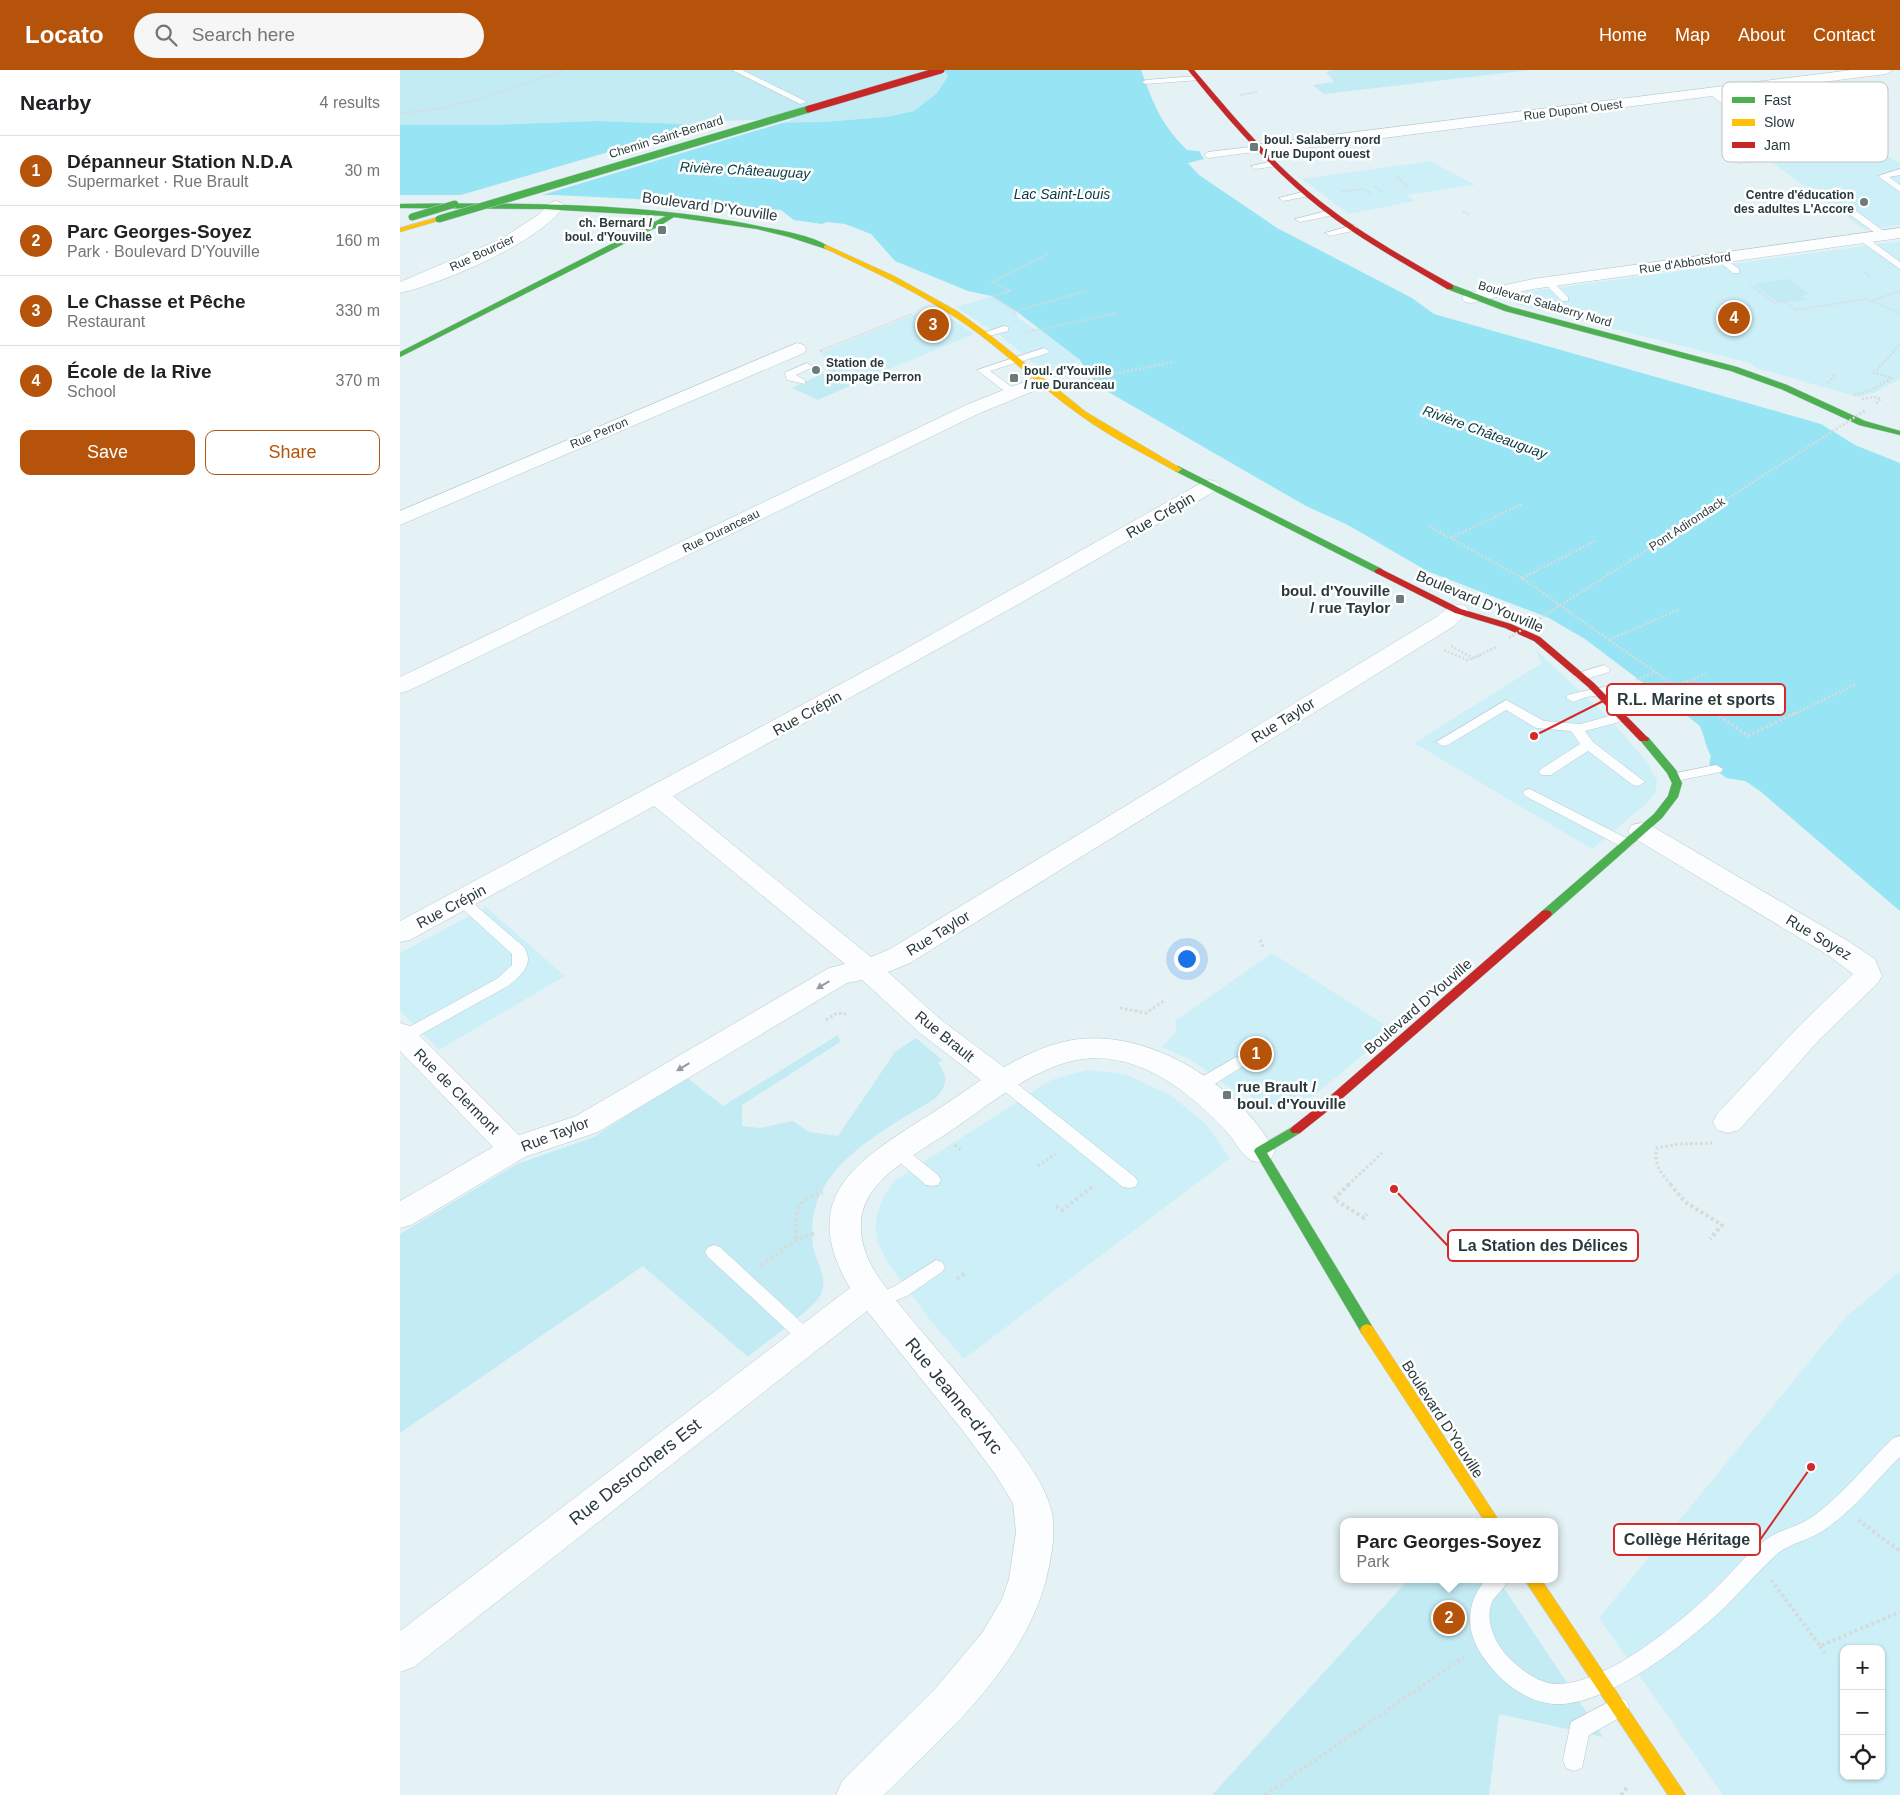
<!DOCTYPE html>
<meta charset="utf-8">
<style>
body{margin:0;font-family:Helvetica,sans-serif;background:#f6f6f6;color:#202124}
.controls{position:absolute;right:15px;bottom:15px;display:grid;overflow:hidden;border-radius:10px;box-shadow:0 1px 4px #0004}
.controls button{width:45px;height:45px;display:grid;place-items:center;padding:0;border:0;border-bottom:1px solid #e0e0e0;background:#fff;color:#202124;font:25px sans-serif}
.you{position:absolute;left:786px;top:888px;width:18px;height:18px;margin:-12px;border:4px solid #fff;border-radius:50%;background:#1a73e8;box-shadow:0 0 0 8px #1a73e833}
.badge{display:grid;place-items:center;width:32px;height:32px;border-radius:50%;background:#b45309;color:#fff;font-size:16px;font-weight:700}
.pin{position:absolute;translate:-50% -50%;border:2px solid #fff;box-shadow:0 1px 5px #0006}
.popup{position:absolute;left:940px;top:1448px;width:218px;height:65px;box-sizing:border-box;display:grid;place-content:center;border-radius:10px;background:#fff;filter:drop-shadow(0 1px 4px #0005);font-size:16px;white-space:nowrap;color:#757577}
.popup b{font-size:19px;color:#202124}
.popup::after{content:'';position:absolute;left:50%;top:100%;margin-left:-10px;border:10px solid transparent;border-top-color:#fff}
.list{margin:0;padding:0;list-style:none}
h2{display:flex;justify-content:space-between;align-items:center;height:65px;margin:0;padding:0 20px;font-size:21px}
h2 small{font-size:16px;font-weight:400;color:#757577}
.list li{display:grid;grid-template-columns:32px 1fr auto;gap:15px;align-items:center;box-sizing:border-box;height:70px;padding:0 20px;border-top:1px solid #e0e0e0}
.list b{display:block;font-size:19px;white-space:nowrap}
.list p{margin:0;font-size:16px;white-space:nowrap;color:#757577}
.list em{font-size:16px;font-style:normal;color:#757577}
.actions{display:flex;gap:10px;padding:15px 20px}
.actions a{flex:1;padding:11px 0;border:1px solid #b45309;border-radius:10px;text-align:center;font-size:18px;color:#b45309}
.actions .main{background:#b45309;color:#fff}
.icon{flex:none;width:28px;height:28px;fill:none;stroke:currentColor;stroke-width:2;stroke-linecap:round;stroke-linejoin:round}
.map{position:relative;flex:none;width:1500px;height:1725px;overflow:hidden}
header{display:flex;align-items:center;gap:30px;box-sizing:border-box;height:70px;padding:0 25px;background:#b45309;color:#fff}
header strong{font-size:24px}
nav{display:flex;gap:28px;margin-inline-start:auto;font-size:18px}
.search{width:350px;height:45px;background:#f6f6f6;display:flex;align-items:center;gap:12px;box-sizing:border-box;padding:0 18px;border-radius:28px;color:#757577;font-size:19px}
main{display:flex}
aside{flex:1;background:#fff}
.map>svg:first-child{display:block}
.built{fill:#cdf0f8;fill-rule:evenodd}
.green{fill:#c2ebf4}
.water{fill:#96e4f4}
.pier{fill:#e4f2f5}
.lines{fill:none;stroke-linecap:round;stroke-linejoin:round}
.lane-casing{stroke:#b9c7ca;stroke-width:1}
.street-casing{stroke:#b9c7ca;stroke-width:1}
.fast-casing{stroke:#b9c7ca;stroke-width:1}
.slow-casing{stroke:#b9c7ca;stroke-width:1}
.jam-casing{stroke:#b9c7ca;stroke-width:1}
.path-far3{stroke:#d6dbdc;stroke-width:2;stroke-dasharray:1 1;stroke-linecap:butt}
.path-far2{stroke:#d6dbdc;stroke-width:2.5;stroke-dasharray:2 2;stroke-linecap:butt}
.path-far1{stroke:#d6dbdc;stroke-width:3;stroke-dasharray:2.5 2.5;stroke-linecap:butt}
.path{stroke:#d6dbdc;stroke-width:4;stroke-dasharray:3 3;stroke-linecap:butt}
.lane{fill:#fbfdfe;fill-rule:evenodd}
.street{fill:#fbfdfe;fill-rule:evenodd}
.fast{fill:#4caf50;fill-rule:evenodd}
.slow{fill:#ffc107;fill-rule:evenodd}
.jam{fill:#c62828;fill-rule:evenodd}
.fast-bridge-casing{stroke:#b9c7ca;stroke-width:8;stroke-linecap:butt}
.jam-bridge-casing{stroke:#b9c7ca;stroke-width:8;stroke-linecap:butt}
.path-bridge{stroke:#d6dbdc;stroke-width:2.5;stroke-dasharray:2 2;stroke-linecap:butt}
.fast-bridge{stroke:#4caf50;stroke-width:7}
.jam-bridge{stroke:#c62828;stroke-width:7}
.oneway{fill:#929c9e}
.poi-dot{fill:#6a7a7d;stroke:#fff;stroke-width:2}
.labels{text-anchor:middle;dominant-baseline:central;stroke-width:5;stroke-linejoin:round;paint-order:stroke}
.far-street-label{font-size:12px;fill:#293a3d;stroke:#fff}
.far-poi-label{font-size:12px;font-weight:bold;fill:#293a3d;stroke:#fff;text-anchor:start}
.far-water-label{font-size:14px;font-style:italic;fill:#073b44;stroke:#fff}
.street-label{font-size:15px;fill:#293a3d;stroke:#fff}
.poi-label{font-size:15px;font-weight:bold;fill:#293a3d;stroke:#fff;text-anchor:end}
.near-street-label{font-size:18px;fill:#293a3d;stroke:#fff}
.key{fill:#fff;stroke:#bfc4c5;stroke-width:1}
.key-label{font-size:14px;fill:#293a3d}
.leader{fill:none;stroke:#d62828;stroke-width:2}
.callout-dot{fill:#d62828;stroke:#fff;stroke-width:2}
.callout{fill:#fff;stroke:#d62828;stroke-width:2}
.callout-label{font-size:16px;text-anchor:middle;font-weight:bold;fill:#293a3d}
</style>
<header>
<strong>Locato</strong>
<div class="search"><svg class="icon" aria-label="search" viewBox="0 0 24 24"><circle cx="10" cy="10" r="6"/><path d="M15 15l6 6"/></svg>Search here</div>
<nav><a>Home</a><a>Map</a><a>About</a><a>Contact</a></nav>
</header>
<main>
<aside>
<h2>Nearby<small>4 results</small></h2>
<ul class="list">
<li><span class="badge">1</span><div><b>Dépanneur Station N.D.A</b><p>Supermarket · Rue Brault</p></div><em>30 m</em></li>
<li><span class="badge">2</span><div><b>Parc Georges-Soyez</b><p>Park · Boulevard D'Youville</p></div><em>160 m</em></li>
<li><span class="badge">3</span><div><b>Le Chasse et Pêche</b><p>Restaurant</p></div><em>330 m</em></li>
<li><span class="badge">4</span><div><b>École de la Rive</b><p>School</p></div><em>370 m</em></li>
</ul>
<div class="actions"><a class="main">Save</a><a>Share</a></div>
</aside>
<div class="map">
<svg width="1500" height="1725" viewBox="0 0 1500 1725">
<rect width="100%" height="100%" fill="#e4f2f5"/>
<path class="built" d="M1473,77L1500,93V155L1465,160L1373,93Z
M1030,91L1075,115L1006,125L1015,131L949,144L902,109Z
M1500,171V309L1474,323L1458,327L1356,298L1350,293L1115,234L1110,228L1126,222Z
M592,226L616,241L618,248L635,259L641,260L679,289L657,312L602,267L556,237Z
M533,237L574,264L463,310L441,299L420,283Z
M1135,579L1211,650L1247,692L1257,711L1256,722L1246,734L1192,779L1014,673L1142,593Z
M86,837L165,906L39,980L0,941V883Z
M872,883L993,960L911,1028L906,1027L885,1036L859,1034L847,1023L839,1025L793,991L762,977L776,962L775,951Z
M687,1000L725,1004L770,1025L805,1053L830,1088L564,1289L530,1250L488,1193L478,1173L475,1157L478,1141L485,1124L494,1111L651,1010Z
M1500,1201V1725H1323L1199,1548L1446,1247ZM1444,1579H1481V1706H1444Z"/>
<path class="green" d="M0,0H544L548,6L537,23L514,41L486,47L423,52L283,54L199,51L87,55H0Z
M932,0H1131L924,24L913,15L934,12L926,2Z
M1389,209L1409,224L1402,226L1407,230L1377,232L1354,214Z
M434,298L441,299L463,310L418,330L392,318Z
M438,965L440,972L342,1035V1056L360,1058L393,1051L409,1062L438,1066L495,982L516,968L542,990L538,993C548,1007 548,1014 536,1028C482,1062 403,1098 413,1175C415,1192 430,1208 420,1226C412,1240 363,1274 348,1287L243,1196L0,1363V1164L117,1094L194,1067L286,1007L323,1036Z
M1009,1509H1098L1203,1667L1099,1644L1089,1725H812Z"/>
<path class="water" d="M544,0H741C754,35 760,53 787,80L799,81L804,89L788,93L799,105L877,158L1012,228L1034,244L1421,354L1455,375L1500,393V841L1360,721L1345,711L1326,708L1309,694L1311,686C1305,676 1305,666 1299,655L1185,569L1149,548L1027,501L948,455L906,436L698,316L679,289L616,241L592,226L568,221L495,191L471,164L445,154L427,152L422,154L394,150L381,140L236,129L156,125H0V55H87L199,51L283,54L423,52L486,47L514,41L537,23L548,6Z"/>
<path class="pier" d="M395,49L129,129H47L315,51Z"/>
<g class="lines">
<defs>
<path id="lane" d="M332,0H342L407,32L400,34Z
M797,6L801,8L800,10L746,14L742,12L746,10Z
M859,76L863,79L862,81L808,88L804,85L808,82Z
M874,91L878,94L877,96L855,99L851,96Z
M1500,99V105L1489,107L1500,115V122L1478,106Z
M907,121L910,122V126L883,131L879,128Z
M1442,135H1448L1489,165L1481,167L1442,139Z
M931,140L936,143L934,145L900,152L895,149Z
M954,155L957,156V160L930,166L925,163Z
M1459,166H1465L1500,192V199L1459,170Z
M1320,185L1339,199V203H1333L1317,190L1315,188Z
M1145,210H1151L1168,227V231H1162L1145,214Z
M604,256L608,257V261L585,267L580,264Z
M644,278L649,281L648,283L590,301L616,320V324H608L577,300Z
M407,293L412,296L411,298L396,305L405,310V314L387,310L385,304L386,302Z
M1204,595L1210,599L1209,602L1180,611L1174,607L1175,604Z
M1217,614L1222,615L1223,618C1216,626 1202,627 1193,626C1187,626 1179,630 1173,632L1166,628L1168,625C1186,620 1200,618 1217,614Z
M1106,630L1144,651L1180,654L1206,647L1243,631H1253L1255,634L1253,637L1216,653L1185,661L1193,672L1245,712L1238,716L1233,715L1188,681L1151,705H1141L1139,702L1141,699L1180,674L1171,661L1136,658L1106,640L1048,675L1043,676L1036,672Z
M1316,695L1323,699L1321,702L1276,711L1269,707L1271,704Z
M1130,719L1232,771L1234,774L1227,779L1222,777L1125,726L1123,723L1125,720Z
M61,825L66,827L124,877C135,894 121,906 108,916L9,971L0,972V962L98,908L112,895V884L56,833L54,830L56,827Z
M836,987L842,989L844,993L842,997L805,1020H793L791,1016L793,1012Z
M604,1006L610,1008L735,1107L738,1112L735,1117L729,1118L723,1117L598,1016L596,1012L598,1008Z
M497,1075L503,1077L538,1105L541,1110L538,1115L532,1116L526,1115L491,1085L489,1081L491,1077Z
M314,1175L320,1177L414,1264L417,1269L414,1274L408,1277L402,1274L308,1187L305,1182L308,1177Z
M536,1190L542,1192L545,1197L542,1202L507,1226L478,1238L472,1236L469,1231L472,1226L495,1216Z
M1500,1366V1387C1476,1410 1455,1439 1427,1458C1412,1470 1392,1472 1377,1484C1357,1502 1340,1523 1321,1541C1285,1574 1206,1637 1155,1634C1122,1632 1094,1606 1078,1579C1065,1555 1068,1530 1086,1509H1109C1105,1518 1098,1523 1093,1530C1083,1550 1096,1575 1110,1589C1122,1600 1138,1613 1155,1614C1203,1616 1279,1554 1313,1521C1330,1505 1345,1485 1364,1471C1379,1459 1399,1457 1415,1445C1444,1423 1467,1394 1493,1368Z
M1218,1627L1226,1630L1229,1637L1226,1644L1189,1665L1182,1698L1174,1701L1166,1698L1163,1690L1171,1652Z"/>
<path id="street" d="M1452,0H1493L1486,4L1328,24L1400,78C1391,90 1354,91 1339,93L1333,91L1331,88L1333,85L1381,77L1312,26L859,84L851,79L859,74Z
M156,131L162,133L164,136C139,173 43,213 0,223V212L101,169L138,145L150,133Z
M1500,158V168L1133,219L1071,233L1065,232L1062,228L1065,224L1133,209Z
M397,273L404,275L406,279L404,283L0,455V441Z
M644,304L651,306L654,310L651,314L580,343L8,621L0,623V607L566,335Z
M810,410L817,412L820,416L817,420L617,535L273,726L471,887L490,879L1038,546C1048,538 1053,533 1066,536L1069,541L1054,556L510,893L488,902L540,949L604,997C627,984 653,972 679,969C754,961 840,1017 875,1081L871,1089C864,1091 856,1094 849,1089C840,1083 833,1068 825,1060C788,1020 735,979 677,990C634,998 591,1033 555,1058C533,1073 510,1086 489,1103C472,1119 459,1135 461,1161C463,1194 488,1220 508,1245C543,1287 579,1327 611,1370C627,1391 644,1414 651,1439C657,1460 651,1489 646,1510C622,1599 547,1662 484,1725H436L442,1711L534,1620L582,1563L602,1529L609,1509L616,1462L613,1433L595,1404L563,1361L467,1241L14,1597L0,1602V1561L450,1218C400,1133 448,1096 518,1052C539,1039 560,1024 581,1010L520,963L462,910L447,913L198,1062L125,1087L11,1155L0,1158V1131L93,1077L0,981V953L10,956L119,1065L176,1046L429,898L445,894L254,736L10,870L0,872V851L500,582L803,412Z
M1241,753L1250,755L1448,871L1475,889L1482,906L1478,913L1420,969L1339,1060L1328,1063L1317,1060L1313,1052L1317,1044L1400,955L1453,904L1428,885L1232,767L1228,761L1232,755Z"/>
<path id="fast" d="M0,134C123,133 248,132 368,158C385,161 416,167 429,177L426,179L389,167L357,159L274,147L261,155L0,287V282L266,146L143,139L0,138Z
M1047,215H1053L1111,237L1337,297L1387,315L1465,351L1500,361V365L1459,355L1381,319L1331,301L1105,241L1047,219Z
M778,396L982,499L984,501L979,504L976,503L775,401V397Z
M1244,666L1248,667L1276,700L1282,713L1278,727L1262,748L1150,847H1142L1140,844L1142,841L1254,744L1268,726L1272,713L1267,703L1239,669Z
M896,1055L900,1057L902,1060L900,1063L867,1083L972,1256L974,1260L972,1264L967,1266L962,1264L854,1081L856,1078Z"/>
<path id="slow" d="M39,147L41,148V150L0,162V158Z
M426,175L494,206L557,241L590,265L686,342L782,399L778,402L775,401C743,383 710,367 680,345C636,314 597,274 552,245C511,219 467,198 424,178V176Z
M967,1254L972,1256L1100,1452H1085L962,1264L960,1260L962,1256Z
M1124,1509H1141L1286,1725H1268Z"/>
<path id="jam" d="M788,0H794C830,42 866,86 909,122C953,159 1003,187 1053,215V219H1047C1004,193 959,169 919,137C870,98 827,49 788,0Z
M979,498L1061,539L1111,554L1140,567L1194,613L1249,669L1248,671H1240L1188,617L1134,571L1105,558L1055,543L976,503L974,501Z
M1146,840L1150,841L1152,844L1150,847L929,1040L900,1063H892L890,1060L892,1057L921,1034L1142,841Z"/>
</defs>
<use href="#lane" class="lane-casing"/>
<use href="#street" class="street-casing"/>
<use href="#fast" class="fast-casing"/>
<use href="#slow" class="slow-casing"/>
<use href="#jam" class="jam-casing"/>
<path class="path-far3" d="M840,25L857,22
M0,43C58,40 110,18 164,0
M997,107L1009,118
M974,116L983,122
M941,122L964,119L972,124
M1063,141L1069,145
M1462,201L1470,206
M1350,214L1374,233L1385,231L1396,240L1465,229L1471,231
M1500,221L1471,231L1500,243
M592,226L610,221L592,212L648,184
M592,227L616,241
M614,245L616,241L686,221
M622,263L718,243
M420,281L512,244
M1494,281L1500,274"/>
<path class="path-far2" d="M420,281L423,280
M680,311L773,292
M1428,313L1435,304
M1454,325L1469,321L1492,308L1474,303L1495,280
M1462,329L1474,327L1481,329L1475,334
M1029,456L1122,508L1209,570
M1051,468L1122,434
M1122,508L1195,471
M1278,540L1209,570L1317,645
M1051,576L1073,588L1096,577
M1044,580L1067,590L1082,585
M1236,610L1255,602
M1275,616L1306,604
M1392,645L1456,614"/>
<path class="path-far1" d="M1315,643L1348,666L1395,643
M860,870L864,878
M720,938L746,943L765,930
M426,950L437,943L446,944
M555,1075L562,1081
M638,1096L656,1084
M948,1115L982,1083
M1271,1115C1261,1103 1253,1094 1257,1078L1278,1074L1312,1073"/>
<path class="path" d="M949,1114L934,1129L964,1148L967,1144
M1270,1114L1285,1132L1322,1155L1310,1169
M656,1136L662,1140L695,1115
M397,1169C393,1147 397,1125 423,1123
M361,1196L397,1169L415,1163
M557,1209L565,1203
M1458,1450L1500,1481
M1371,1510L1420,1576L1500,1542
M1420,1576L1425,1583
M865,1725L1065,1586
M1221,1725L1228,1716"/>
<use href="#lane" class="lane"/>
<use href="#street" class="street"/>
<use href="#fast" class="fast"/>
<use href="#slow" class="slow"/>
<use href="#jam" class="jam"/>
<defs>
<path id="fast-bridge" d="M12,147L55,134
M39,149L409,39"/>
<path id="jam-bridge" d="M409,39L541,0"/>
</defs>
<use href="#fast-bridge" class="fast-bridge-casing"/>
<use href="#jam-bridge" class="jam-bridge-casing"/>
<path class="path-bridge" d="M1109,568L1466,340"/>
<use href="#fast-bridge" class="fast-bridge"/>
<use href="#jam-bridge" class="jam-bridge"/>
</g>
<defs><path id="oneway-solid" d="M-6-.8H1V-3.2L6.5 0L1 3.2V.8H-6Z" transform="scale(1.25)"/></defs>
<g class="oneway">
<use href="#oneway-solid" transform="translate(423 915) rotate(149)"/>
<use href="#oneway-solid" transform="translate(283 997) rotate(149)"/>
</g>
<g class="poi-dot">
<rect x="849" y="72" width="10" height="10" rx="2.5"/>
<circle cx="1464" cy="132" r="5"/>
<rect x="257" y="155" width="10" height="10" rx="2.5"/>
<circle cx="416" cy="300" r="5"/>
<rect x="609" y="303" width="10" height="10" rx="2.5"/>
<rect x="995" y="524" width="10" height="10" rx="2.5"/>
<rect x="822" y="1020" width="10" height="10" rx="2.5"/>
</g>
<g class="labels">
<g class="far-street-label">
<text transform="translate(1173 40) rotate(-7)">Rue Dupont Ouest</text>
<text transform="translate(266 67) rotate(-17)">Chemin Saint-Bernard</text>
<text transform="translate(82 183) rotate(-25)">Rue Bourcier</text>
<text transform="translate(1285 193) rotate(-8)">Rue d'Abbotsford</text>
<text transform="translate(1145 234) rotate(16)">Boulevard Salaberry Nord</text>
<text transform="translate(199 363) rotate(-23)">Rue Perron</text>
<text transform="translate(1287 454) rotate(-33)">Pont Adirondack</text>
<text transform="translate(321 461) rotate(-26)">Rue Duranceau</text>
</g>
<g class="far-poi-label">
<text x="864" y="70">boul. Salaberry nord<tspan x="864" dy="14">/ rue Dupont ouest</tspan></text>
<text x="1454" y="125" text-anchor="end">Centre d'éducation<tspan x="1454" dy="14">des adultes L'Accore</tspan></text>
<text x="252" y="153" text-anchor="end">ch. Bernard /<tspan x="252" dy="14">boul. d'Youville</tspan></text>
<text x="426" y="293">Station de<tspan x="426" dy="14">pompage Perron</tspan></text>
<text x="624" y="301">boul. d'Youville<tspan x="624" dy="14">/ rue Duranceau</tspan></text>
</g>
<g class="far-water-label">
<text transform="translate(345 100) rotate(3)">Rivière Châteauguay</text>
<text x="662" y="124">Lac Saint-Louis</text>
<text transform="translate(1085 362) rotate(20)">Rivière Châteauguay</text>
</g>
<g class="street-label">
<text transform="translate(310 136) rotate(8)">Boulevard D'Youville</text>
<text transform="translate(760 445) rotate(-30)">Rue Crépin</text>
<text transform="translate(1080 531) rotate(23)">Boulevard D'Youville</text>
<text transform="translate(407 643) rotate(-29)">Rue Crépin</text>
<text transform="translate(883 650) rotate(-32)">Rue Taylor</text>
<text transform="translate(51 836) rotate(-28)">Rue Crépin</text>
<text transform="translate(538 863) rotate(-32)">Rue Taylor</text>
<text transform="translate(1419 867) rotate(31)">Rue Soyez</text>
<text transform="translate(1018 936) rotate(-41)">Boulevard D'Youville</text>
<text transform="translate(545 966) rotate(39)">Rue Brault</text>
<text transform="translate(57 1021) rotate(45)">Rue de Clermont</text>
<text transform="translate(155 1064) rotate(-21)">Rue Taylor</text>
<text transform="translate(1043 1349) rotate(57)">Boulevard D'Youville</text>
</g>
<g class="poi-label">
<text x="990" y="520">boul. d'Youville<tspan x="990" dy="17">/ rue Taylor</tspan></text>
<text x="837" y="1016" text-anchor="start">rue Brault /<tspan x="837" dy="17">boul. d'Youville</tspan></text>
</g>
<g class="near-street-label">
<text transform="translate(554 1326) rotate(51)">Rue Jeanne-d'Arc</text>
<text transform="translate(235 1402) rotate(-38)">Rue Desrochers Est</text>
</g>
</g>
<rect x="1322" y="12" width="166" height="80" rx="8" class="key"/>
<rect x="1332" y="27" width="23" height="6" fill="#4caf50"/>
<rect x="1332" y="49" width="23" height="7" fill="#ffc107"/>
<rect x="1332" y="72" width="23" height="6" fill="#c62828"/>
<g class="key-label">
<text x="1364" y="35">Fast</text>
<text x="1364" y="57">Slow</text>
<text x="1364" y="80">Jam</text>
</g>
<path class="leader" d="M1134 666L1207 629M994 1119L1048 1176M1411 1397L1360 1470"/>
<g class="callout-dot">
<circle cx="1134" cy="666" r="5"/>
<circle cx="994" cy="1119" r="5"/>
<circle cx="1411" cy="1397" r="5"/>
</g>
<g class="callout">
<rect x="1207" y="614" width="178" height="31" rx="5"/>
<rect x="1048" y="1160" width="190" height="31" rx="5"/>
<rect x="1214" y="1454" width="146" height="31" rx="5"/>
</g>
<g class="callout-label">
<text x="1296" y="635">R.L. Marine et sports</text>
<text x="1143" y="1181">La Station des Délices</text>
<text x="1287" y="1475">Collège Héritage</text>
</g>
</svg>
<div class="controls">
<button>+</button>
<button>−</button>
<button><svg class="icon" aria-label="locate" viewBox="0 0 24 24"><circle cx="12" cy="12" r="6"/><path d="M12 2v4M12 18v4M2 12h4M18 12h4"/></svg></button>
</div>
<div class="you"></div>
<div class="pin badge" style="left:856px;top:984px">1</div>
<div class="pin badge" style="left:1049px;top:1548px">2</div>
<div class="popup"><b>Parc Georges-Soyez</b>Park</div>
<div class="pin badge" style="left:533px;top:255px">3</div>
<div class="pin badge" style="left:1334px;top:248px">4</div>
</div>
</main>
